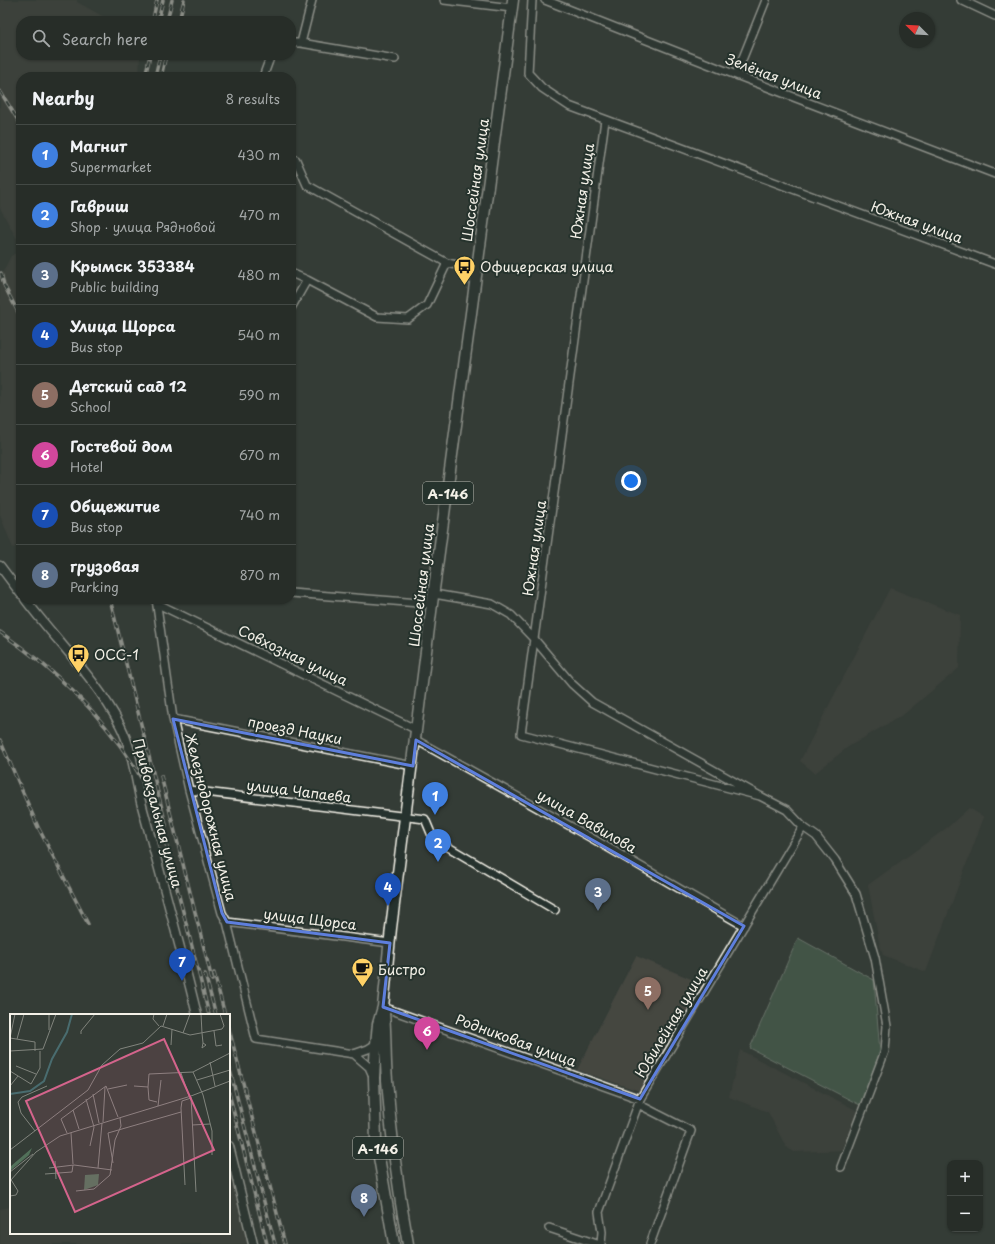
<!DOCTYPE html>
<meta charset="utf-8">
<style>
body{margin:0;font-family:"Playpen Sans",sans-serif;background:#333934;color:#f1f3f6}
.controls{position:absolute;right:12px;bottom:12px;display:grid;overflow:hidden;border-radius:8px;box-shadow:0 1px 3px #0004}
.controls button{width:36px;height:36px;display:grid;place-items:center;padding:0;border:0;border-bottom:1px solid #434945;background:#272d28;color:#f1f3f6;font:20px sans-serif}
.compass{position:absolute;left:899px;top:12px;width:36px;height:36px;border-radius:50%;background:#272d28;box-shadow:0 1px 3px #0004;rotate:294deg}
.you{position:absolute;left:631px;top:481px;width:14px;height:14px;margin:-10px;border:3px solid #fff;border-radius:50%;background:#1a73e8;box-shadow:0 0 0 6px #1a73e833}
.badge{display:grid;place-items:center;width:26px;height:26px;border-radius:50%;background:#ffd166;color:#fff;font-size:13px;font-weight:700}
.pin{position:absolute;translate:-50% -33px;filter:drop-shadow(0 1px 2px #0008)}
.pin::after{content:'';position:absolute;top:21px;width:14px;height:12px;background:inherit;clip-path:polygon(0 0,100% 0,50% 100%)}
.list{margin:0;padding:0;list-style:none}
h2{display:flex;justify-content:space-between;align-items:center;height:52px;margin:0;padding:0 16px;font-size:17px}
h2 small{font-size:13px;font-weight:400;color:#a4a8a8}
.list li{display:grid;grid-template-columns:26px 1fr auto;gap:12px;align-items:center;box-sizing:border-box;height:60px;padding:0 16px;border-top:1px solid #434945}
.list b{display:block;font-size:15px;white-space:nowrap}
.list p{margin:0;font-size:13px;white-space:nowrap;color:#a4a8a8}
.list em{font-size:13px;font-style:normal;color:#a4a8a8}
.icon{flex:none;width:22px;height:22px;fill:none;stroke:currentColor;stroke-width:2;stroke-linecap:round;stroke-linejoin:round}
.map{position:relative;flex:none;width:995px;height:1244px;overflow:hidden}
.search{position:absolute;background:#272d28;box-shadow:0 1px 3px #0004;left:16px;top:16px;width:280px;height:44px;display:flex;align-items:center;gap:10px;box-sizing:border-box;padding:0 14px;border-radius:16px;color:#a4a8a8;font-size:15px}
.panel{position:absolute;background:#272d28;box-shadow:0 1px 3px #0004;left:16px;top:72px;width:280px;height:532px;border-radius:16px}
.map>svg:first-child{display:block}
.built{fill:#454741}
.green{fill:#52715a;stroke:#a3b1a1}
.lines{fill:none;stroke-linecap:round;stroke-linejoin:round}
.minor-casing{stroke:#f4f1e8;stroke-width:10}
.major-casing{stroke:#f4f1e8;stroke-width:11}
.highway-casing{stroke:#f4f1e8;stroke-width:13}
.minor{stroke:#26332d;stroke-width:7}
.major{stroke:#26332d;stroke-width:8}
.highway{stroke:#26332d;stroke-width:10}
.rail-casing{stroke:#f4f1e8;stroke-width:3.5}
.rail{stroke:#26332d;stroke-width:2;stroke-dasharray:6;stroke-linecap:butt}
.marked{fill:none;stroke:#5e7fdd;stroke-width:3;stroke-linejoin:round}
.labels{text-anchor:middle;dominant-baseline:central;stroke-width:4;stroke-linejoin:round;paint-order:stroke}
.shield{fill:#26332d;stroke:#b6b8b0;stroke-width:1}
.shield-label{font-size:13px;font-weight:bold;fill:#f4f1e8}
.street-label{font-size:14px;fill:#f4f1e8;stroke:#26332d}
.poi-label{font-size:14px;fill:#f4f1e8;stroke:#26332d;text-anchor:start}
.inset-river{fill:none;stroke:#496c6f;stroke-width:2}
.inset-road{fill:none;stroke:#81847d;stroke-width:1}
.view{fill:#d4648c;fill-opacity:0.15;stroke:#d4648c;stroke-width:2}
.inset-edge{fill:none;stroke:#f4f1e8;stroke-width:2}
</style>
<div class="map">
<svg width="995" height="1244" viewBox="0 0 995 1244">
<rect width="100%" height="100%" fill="#343c36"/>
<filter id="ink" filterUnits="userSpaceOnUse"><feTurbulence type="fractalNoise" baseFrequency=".025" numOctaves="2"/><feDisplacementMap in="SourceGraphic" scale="8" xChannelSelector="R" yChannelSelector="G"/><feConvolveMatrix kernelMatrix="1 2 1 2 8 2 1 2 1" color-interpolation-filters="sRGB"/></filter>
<g filter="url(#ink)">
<path class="built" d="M0,0H77V2L111,21H21V55H140L139,77H21V246L0,208Z
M21,250V544L13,548L0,515V272H3L11,256Z
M890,588L960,615L959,668L904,714L848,747L815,773L800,761Z
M969,808L984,817L926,972L883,955L879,942L868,885L948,827Z
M636,956L703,984L639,1091L577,1070Z
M740,1050L858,1111L855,1130L846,1150L794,1152L786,1147L768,1112L729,1097Z
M229,1163L250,1244H0V1209L11,1207V1233H229Z"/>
<path class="green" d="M798,938L874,980L880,1052L860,1105L750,1048Z"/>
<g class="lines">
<defs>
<path id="minor" d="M444,0L512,8
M532,0L528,73L542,88L569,106L995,264
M545,0L736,75L995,174
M961,0L995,16
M291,43H301L312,0
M301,43L395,59
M736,75L766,0
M263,77L271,55
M605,120L521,734L760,796
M296,160L307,185L447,263L477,269
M291,273L307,280
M291,308L307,280L377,317L408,319L427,305L447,263
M291,593L432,604
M434,594L492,604L511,615L535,640L572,684L592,702L760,796L787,810L803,827L816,836L835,860L856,894L875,958L887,1026L885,1051L841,1167
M156,599L173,719L189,790L222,913L227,922L256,1039L354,1054L368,1049L376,1044
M158,604L417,730
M173,719L413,766
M416,740L595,840L744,926
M189,790L425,819L433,838L555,910
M227,922L390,943
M383,1007L640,1099
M354,1054L369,1067L373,1076
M638,1104L691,1131L650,1244
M549,1228L597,1244
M601,1244L602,1232L599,1212L640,1099L803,827"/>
<path id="major" d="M0,566L21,594
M25,599C56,641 96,678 120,725C133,750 135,779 142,806C161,876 180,945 197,1015
M229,1146L253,1244"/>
<path id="highway" d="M384,1013C386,1035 385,1058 387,1080C391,1135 398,1190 408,1244
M394,1244L376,1140L374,1078L376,1044L378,1024L383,1007L391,928L432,604L513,0"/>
</defs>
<use href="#minor" class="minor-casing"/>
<use href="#major" class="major-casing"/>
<use href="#highway" class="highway-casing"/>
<use href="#minor" class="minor"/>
<use href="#major" class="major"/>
<use href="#highway" class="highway"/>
<defs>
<path id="rail" d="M153,19L157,0
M158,21L163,0
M167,21L172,0
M179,21L184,0
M145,77L150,55
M155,77L160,55
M161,77L166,55
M0,91L21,125
M1,273L4,285L21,318
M110,599L166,825
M0,632C55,670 98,710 134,766C158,803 167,847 177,888C188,931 199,973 209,1015
M0,740L38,827L88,924
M161,776L212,980
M214,973L225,1015
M205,974L216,1015
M229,1029L285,1244
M229,1066L275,1244
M229,1093L267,1244"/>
</defs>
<use href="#rail" class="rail-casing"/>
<use href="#rail" class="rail"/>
</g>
</g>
<path d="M0 0H995V1244H0ZM173,719L413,766L416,740L744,926L640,1099L383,1007L390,943L227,922L222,913Z" fill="#343c36" fill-opacity=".55" fill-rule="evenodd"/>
<path class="marked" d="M173,719L413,766L416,740L744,926L640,1099L383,1007L390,943L227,922L222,913Z"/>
<defs>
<symbol id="bus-pin" viewBox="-11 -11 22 30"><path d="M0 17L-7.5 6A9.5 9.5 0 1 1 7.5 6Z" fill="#ffd166" stroke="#26332d"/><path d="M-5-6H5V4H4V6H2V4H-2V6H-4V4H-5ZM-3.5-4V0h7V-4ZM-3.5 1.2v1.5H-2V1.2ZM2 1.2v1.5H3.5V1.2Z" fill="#111"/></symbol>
<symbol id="cafe-pin" viewBox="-11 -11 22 30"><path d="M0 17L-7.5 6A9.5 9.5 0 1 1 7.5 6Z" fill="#ffd166" stroke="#26332d"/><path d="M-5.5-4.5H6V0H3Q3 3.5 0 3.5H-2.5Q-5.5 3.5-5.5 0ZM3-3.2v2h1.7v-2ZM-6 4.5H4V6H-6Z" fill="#111"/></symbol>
</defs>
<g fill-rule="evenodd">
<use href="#bus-pin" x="452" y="254" width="25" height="34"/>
<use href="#bus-pin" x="66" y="642" width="25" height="34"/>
<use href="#cafe-pin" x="350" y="956" width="25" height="34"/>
</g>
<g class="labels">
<g class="shield">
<rect x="423" y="482" width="50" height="22" rx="3"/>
<rect x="353" y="1137" width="50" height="22" rx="3"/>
</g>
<g class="shield-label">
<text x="448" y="493">А-146</text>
<text x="378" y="1148">А-146</text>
</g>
<g class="street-label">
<text transform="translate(774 76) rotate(21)">Зелёная улица</text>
<text transform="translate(475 180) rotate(-82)">Шоссейная улица</text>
<text transform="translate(582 191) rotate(-82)">Южная улица</text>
<text transform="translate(917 222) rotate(20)">Южная улица</text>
<text transform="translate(534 548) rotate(-82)">Южная улица</text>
<text transform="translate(421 585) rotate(-83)">Шоссейная улица</text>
<text transform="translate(293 655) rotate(26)">Совхозная улица</text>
<text transform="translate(295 730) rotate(11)">проезд Науки</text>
<text transform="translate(299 791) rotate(7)">улица Чапаева</text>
<text transform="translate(158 813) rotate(75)">Привокзальная улица</text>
<text transform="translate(211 817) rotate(76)">Железнодорожная улица</text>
<text transform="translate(587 821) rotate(30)">улица Вавилова</text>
<text transform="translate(310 919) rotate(7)">улица Щорса</text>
<text transform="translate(671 1022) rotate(-59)">Юбилейная улица</text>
<text transform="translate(516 1040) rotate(20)">Родниковая улица</text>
</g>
<g class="poi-label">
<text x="480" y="266">Офицерская улица</text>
<text x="94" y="654">ОСС-1</text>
<text x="378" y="969">Бистро</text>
</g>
</g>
<g transform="translate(10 1014)">
<rect width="220" height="220" fill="#343c36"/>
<path d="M22,134L19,141L0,157L1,152ZM89,160L88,171L74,176L75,161Z" fill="#52715a"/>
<path class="inset-river" d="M0,80L20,77L34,67L42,45L57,18L62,0"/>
<path class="inset-road" d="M144,0L143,5L149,12M191,0L192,19M153,12L157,0M39,16V0M204,17L206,32L212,31M173,19L180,0M192,19L193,29L196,31L192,34L193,29M71,20V17L85,0M0,24L25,28V37M0,24L5,0M7,25L14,0M161,31L162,15M0,37L33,35L46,0M200,48L205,72M6,52L26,60M0,57L21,70L30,54V37M183,58L193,81L202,117V141M171,59L179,82M187,66L220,56M0,72L8,62M124,72L138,73L139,86L147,88M138,73L139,60L183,58L220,39M98,75L117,71M83,80L89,109M181,83L186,178M76,85L84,113L80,132M148,92L151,66M63,96L69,115M93,108L95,73M182,111L200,110M25,117L11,99L8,88L12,83L37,72M57,119L51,105L96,72L108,103M61,119L63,150M0,136L78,76L92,51L110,35L133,29L151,12L180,21L212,15L214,12L210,0M45,147L46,165M103,149L98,119L171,98M39,154L64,151L102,156M88,154L92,109M0,158L23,140M35,160L62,158L63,151M0,164L8,177L6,181L0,182M0,167L26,138L50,122L181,82L220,67M175,171L171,94L172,87L181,84M66,177L84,175L100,161L105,126L111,112L110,104"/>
<path class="view" d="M154,25L204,136L65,198L16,87Z"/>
<rect width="220" height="220" class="inset-edge"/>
</g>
</svg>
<div class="controls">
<button>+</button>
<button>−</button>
</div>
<svg class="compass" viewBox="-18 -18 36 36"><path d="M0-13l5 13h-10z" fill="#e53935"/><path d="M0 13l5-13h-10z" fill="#a4a8a8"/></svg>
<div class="you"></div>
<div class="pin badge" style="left:435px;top:815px;background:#3f7fe0">1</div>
<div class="pin badge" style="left:438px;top:862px;background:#3f7fe0">2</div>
<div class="pin badge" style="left:598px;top:911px;background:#5c6f8a">3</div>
<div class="pin badge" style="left:388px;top:906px;background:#1a4fb4">4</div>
<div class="pin badge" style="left:648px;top:1010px;background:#8d6e63">5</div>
<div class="pin badge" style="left:427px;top:1050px;background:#d1479c">6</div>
<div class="pin badge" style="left:182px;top:981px;background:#1a4fb4">7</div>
<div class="pin badge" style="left:364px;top:1217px;background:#5c6f8a">8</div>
<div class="search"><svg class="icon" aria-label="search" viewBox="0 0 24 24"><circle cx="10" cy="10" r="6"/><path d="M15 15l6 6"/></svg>Search here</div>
<section class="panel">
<h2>Nearby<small>8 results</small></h2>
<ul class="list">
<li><span class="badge" style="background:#3f7fe0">1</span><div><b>Магнит</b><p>Supermarket</p></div><em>430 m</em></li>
<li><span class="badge" style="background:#3f7fe0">2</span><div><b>Гавриш</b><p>Shop · улица Рядновой</p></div><em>470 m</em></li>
<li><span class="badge" style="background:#5c6f8a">3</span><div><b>Крымск 353384</b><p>Public building</p></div><em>480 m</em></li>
<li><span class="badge" style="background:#1a4fb4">4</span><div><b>Улица Щорса</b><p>Bus stop</p></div><em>540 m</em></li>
<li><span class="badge" style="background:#8d6e63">5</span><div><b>Детский сад 12</b><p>School</p></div><em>590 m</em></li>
<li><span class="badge" style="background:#d1479c">6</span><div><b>Гостевой дом</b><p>Hotel</p></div><em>670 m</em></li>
<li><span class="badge" style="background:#1a4fb4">7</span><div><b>Общежитие</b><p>Bus stop</p></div><em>740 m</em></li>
<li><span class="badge" style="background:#5c6f8a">8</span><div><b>грузовая</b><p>Parking</p></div><em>870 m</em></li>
</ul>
</section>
</div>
